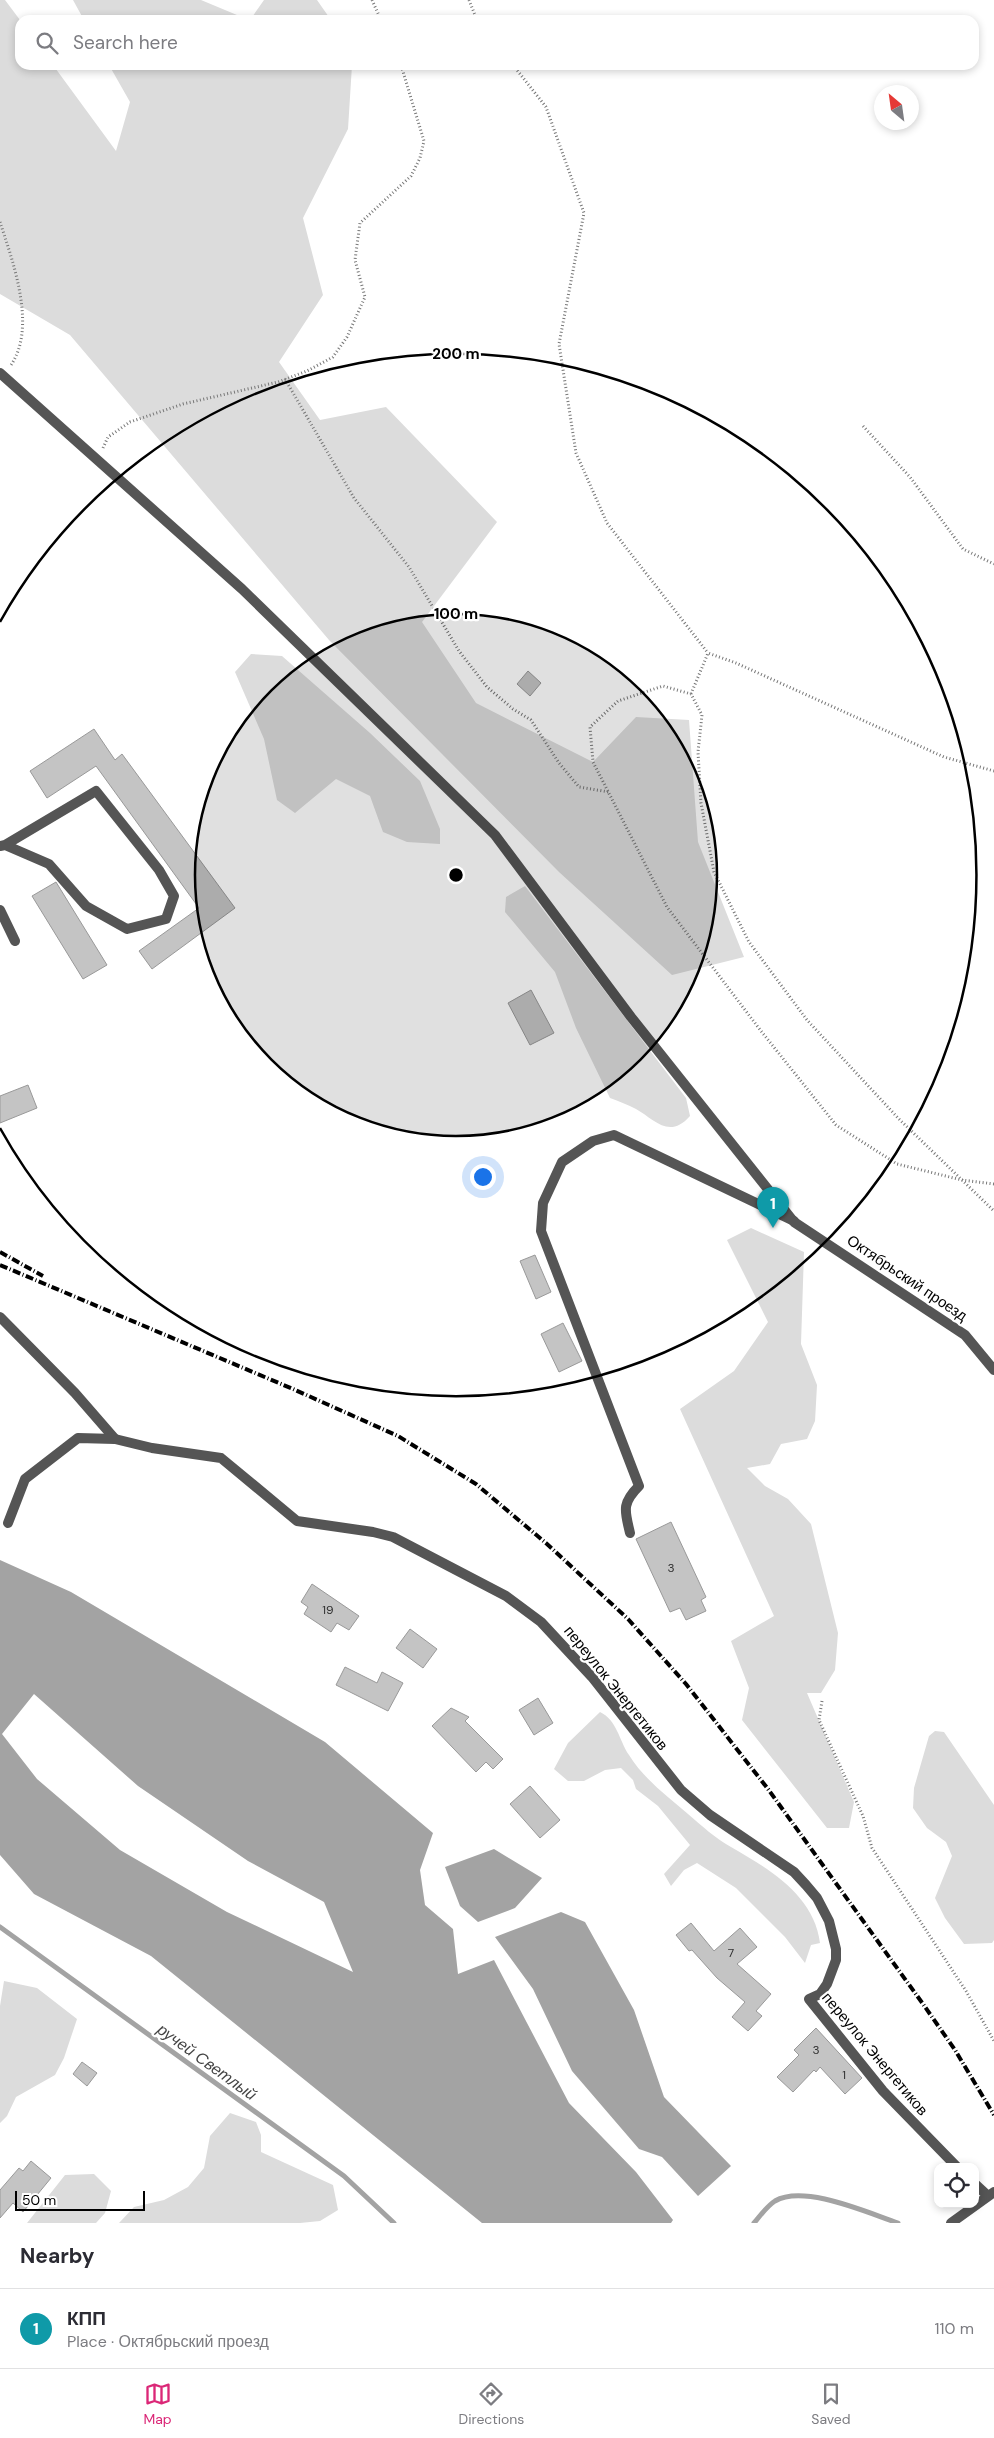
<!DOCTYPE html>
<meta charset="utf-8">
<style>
body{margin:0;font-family:"DM Sans",sans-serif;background:#f2f2f3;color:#2b2b33}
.controls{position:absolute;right:15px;bottom:15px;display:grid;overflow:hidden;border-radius:10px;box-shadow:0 2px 8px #0003}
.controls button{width:45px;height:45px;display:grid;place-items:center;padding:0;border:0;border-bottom:1px solid #e1e1e2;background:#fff;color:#2b2b33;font:25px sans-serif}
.compass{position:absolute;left:874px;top:85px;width:45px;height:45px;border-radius:50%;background:#fff;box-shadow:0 2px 8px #0003;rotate:331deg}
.scale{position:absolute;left:15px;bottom:12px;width:130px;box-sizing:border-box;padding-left:5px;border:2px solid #000;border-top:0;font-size:14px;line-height:18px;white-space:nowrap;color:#000;-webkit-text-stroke:4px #fff;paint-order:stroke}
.you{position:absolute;left:482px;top:1176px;width:18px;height:18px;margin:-12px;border:4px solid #fff;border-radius:50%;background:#1a73e8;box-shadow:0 0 0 8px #1a73e833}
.badge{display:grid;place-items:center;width:32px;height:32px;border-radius:50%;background:#db2777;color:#fff;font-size:16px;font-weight:700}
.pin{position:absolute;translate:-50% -41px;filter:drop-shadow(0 1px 2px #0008)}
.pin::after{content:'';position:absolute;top:26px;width:18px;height:15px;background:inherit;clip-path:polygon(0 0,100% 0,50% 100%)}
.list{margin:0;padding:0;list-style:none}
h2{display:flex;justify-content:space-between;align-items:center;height:65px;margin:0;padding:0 20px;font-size:21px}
h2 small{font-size:16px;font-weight:400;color:#7c7c81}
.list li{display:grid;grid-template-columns:32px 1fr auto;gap:15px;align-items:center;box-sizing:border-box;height:80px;padding:0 20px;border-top:1px solid #e1e1e2}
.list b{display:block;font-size:19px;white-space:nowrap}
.list p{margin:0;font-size:16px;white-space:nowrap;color:#7c7c81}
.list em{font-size:16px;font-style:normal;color:#7c7c81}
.icon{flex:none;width:28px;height:28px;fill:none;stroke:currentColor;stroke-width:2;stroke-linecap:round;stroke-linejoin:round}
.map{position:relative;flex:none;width:994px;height:2223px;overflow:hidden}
.search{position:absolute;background:#fff;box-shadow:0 2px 8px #0003;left:15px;right:15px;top:15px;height:55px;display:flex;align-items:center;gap:12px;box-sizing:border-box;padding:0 18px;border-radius:15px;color:#7c7c81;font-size:19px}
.sheet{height:145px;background:#fff}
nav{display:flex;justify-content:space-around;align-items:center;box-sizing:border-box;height:70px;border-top:1px solid #e1e1e2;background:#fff;font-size:14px;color:#7c7c81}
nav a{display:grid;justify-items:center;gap:2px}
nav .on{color:#db2777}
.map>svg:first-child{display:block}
.green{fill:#dcdcdc}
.water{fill:#a3a3a3;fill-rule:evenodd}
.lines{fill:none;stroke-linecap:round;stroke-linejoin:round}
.stream{stroke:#a3a3a3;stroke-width:5}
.building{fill:#c4c4c4;stroke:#999}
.path{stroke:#777;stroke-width:3;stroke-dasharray:1 2.5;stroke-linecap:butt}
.lane{stroke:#555;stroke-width:10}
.street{stroke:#555;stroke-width:10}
.rail{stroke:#000;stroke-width:4;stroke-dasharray:8 2.5 1 2.5;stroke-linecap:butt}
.ring{fill:none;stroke:#000;stroke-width:2.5}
.labels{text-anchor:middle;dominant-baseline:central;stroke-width:4.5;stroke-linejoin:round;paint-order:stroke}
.number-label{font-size:12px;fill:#313131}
.street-label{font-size:15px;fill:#000;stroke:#fff}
.water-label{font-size:16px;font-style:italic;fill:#444;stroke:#fff}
.centre{fill:#000;stroke:#fff;stroke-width:2.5}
.ring-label{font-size:15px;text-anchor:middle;font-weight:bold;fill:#000;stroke:#fff;stroke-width:4.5;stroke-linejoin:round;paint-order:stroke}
</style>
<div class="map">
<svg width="994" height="2223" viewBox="0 0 994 2223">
<rect width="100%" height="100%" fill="#fff"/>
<path class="green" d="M0,0H5L20,20V65H53L116,151L130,102L109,65H352L348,129L303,218L323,295L279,362L320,420L386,407L497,522L422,622L476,703L593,762L636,717L689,720L698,842L744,957L672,975L559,872L329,640L70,335L0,294Z
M73,0H201L249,20H84Z
M264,0H317L331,20H250Z
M251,654L282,656L370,733L420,781L440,829V844L407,842L383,832L370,796L336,779L295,813L277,800L264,739L235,672Z
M525,886L686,1098L690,1116C669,1140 654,1119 636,1109C628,1105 619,1101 610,1098L576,1028L555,972L505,912L506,897Z
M751,1228L804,1252L801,1344L817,1385L815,1421L807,1439L781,1444L770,1464L747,1468L765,1486L788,1499L811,1524L838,1633L835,1670L821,1693H807L854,1802L849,1828H827L742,1720L749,1688L731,1641L774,1616L680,1409L734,1371L768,1322L727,1240Z
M600,1712C617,1720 619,1740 629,1755C643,1778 668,1797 688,1814C702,1826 715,1838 731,1847C769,1869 814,1895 820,1943L811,1945L805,1963L785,1937L736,1888L697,1863L684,1870L671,1886L664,1874L690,1845L658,1806L636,1789L633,1780L621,1768L605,1770L584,1781H568L554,1769L568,1743Z
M935,1731L944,1732L994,1805V1940L992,1943L964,1944L945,1918L935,1898L952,1856L946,1842L927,1828L913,1808L914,1788L929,1736Z
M4,1981L37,1988L77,2019L64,2058L55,2075L16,2097L7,2116L0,2123V2006Z
M230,2113L256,2122L261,2135V2152L333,2185L338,2210L320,2221L300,2223H119L134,2207L164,2200L188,2187L204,2168L210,2136Z
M94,2174L111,2191L105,2213L96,2223H27L65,2175Z"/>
<path class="water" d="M0,1560L71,1592L325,1742L433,1833L420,1870L425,1905L453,1929L458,1974L494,1960L569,2103L636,2172L673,2220L671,2223H482L151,1956L34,1894L0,1855ZM34,1694L138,1786L248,1861L324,1902L353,1972L227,1912L120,1850L37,1779L2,1734Z
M494,1849L542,1878L515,1908L478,1922L460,1906L445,1867Z
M561,1912L585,1922L634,2010L664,2097L731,2166L698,2196L662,2157L639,2149L572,2071L533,1989L495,1937Z"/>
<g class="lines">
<path class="stream" d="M0,1927L344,2176L394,2223
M754,2223C760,2216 767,2206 775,2201C804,2184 868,2213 898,2223"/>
</g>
<path class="building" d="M528,671L541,683L530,696L517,684Z
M94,729L115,760L122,754L235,908L152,969L139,951L199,908L96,766L47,798L30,771Z
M56,882L107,965L83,979L32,896Z
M531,990L554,1033L530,1045L508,1003Z
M28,1085L37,1108L0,1123V1096Z
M535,1255L551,1292L536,1299L520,1261Z
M563,1323L582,1361L559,1372L541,1334Z
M671,1522L706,1597L701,1600L706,1611L686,1620L680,1608L670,1612L636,1539Z
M312,1584L359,1616L349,1630L337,1623L331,1632L304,1614L308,1607L301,1602Z
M410,1629L437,1649L423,1668L396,1648Z
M345,1667L377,1683L382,1672L403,1683L388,1711L336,1685Z
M538,1698L553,1723L534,1735L519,1710Z
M451,1708L469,1717L465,1721L503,1759L493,1769L486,1762L476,1772L432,1726Z
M530,1786L560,1820L540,1838L510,1804Z
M691,1923L714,1951L740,1928L757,1947L737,1964L771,1994L756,2011L762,2016L748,2031L732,2017L745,2002L717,1978L692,1950L689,1951L676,1935Z
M816,2028L862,2078L845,2094L820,2067L816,2072L814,2070L793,2092L777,2077L799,2055L794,2050Z
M82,2062L97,2073L87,2086L73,2074Z
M31,2161L51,2178L23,2212L13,2203L0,2218V2190L19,2168L23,2171Z"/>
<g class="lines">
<path class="path" d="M372,0L381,20
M469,0L477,20
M513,65L546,107L584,213L559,344L576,453L607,523L708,653
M0,222C13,262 37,327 11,365
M285,379L354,498L409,567L459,651L487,687L513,709L531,720L559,763L579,787L609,792
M863,426L910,477L963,549L994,564
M103,448L108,437L130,422L183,404L278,382L307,371L333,357L347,337L365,297L355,260L360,223L411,176L420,158L424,141L401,65
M691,694L708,653L736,663L944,757L994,771
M994,1184L962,1180L897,1164L836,1125L761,1031L667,907L593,762L590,727L618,701L663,686L691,694L702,715L698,752L701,803L714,872L749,942L807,1020L899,1119L994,1211
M822,1701L819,1720L863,1816L872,1848L966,1991L994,2041"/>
<path class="lane" d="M0,846L5,845L96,791L159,870L174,896L166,919L127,929L86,906L49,864L5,845
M0,1317L75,1393L115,1439
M630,1533C625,1511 621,1504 639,1486L541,1231L543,1203L562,1162L593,1141L614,1135L794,1221"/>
<path class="street" d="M0,373L242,589L495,835L631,1017L794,1222L965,1335L994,1370
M0,910L15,941
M8,1523L25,1479L78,1438L115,1439L152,1448L221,1458L297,1521L373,1532L393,1537L506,1596L541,1622L592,1677L681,1790L710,1815L794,1872L806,1885L817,1898L829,1921L836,1949V1960L827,1984L820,1994L809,1999L883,2091L957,2167
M975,2184L988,2196
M951,2223L994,2192"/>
<path class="rail" d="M0,1252L43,1276
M0,1265L293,1389L398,1436L476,1484L547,1544L628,1619L686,1684L768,1789L923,2004L955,2050L994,2115"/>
</g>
<circle cx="456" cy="875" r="261" fill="#000" fill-opacity=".12"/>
<g class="ring">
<circle cx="456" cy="875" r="261"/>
<path d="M0 622A521 521 0 1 1 0 1128"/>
</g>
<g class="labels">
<g class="number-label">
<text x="671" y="1568">3</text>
<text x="328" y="1610">19</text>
<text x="731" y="1953">7</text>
<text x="816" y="2050">3</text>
<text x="844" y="2075">1</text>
</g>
<g class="street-label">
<text transform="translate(907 1278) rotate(34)">Октябрьский проезд</text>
<text transform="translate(616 1688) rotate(51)">переулок Энергетиков</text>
<text transform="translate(875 2054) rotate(50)">переулок Энергетиков</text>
</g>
<g class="water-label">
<text transform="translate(207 2062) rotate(36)">ручей Светлый</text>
</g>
</g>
<circle cx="456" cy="875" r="8" class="centre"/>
<g class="ring-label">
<text x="456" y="359">200 m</text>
<text x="456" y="619">100 m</text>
</g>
</svg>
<div class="controls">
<button><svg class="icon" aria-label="locate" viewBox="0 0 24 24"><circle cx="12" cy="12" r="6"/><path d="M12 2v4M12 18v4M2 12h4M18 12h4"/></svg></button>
</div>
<svg class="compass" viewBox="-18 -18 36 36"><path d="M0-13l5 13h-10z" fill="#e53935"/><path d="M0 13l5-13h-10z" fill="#7c7c81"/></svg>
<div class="scale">50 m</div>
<div class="you"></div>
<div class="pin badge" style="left:773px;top:1228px;background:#0f9aa8">1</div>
<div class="search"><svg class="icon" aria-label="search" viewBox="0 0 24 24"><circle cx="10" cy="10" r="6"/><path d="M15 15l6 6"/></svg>Search here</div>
</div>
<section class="sheet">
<h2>Nearby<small></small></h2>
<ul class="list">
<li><span class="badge" style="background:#0f9aa8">1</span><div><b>КПП</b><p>Place · Октябрьский проезд</p></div><em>110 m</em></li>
</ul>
</section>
<nav>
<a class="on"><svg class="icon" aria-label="map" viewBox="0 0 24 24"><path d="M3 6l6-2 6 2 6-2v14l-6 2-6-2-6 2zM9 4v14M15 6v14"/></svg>Map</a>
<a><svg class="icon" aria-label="directions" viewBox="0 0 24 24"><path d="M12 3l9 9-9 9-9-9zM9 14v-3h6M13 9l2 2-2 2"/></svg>Directions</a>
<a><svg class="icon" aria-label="saved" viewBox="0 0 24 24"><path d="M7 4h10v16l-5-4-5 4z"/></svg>Saved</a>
</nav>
